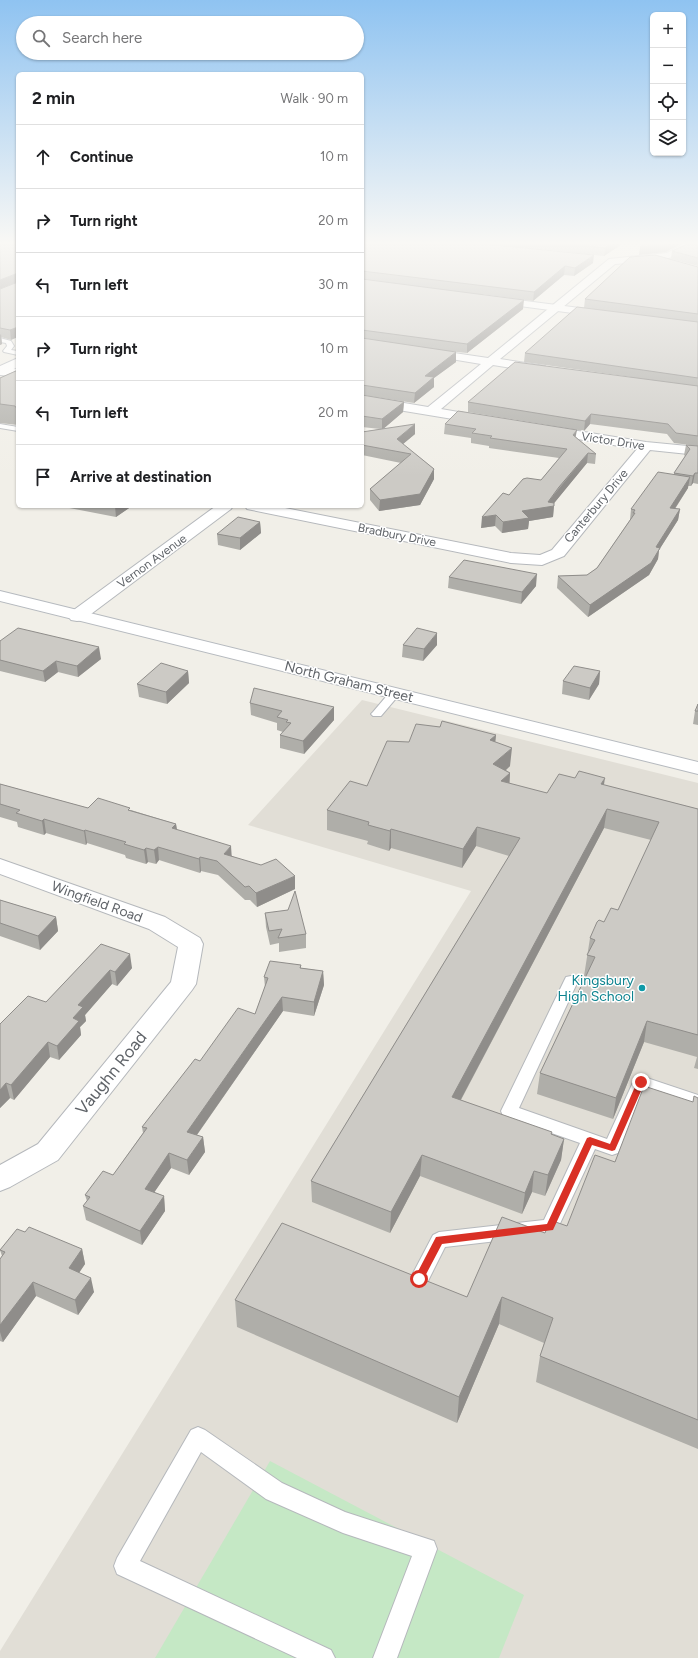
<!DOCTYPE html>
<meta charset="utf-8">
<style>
body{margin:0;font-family:Figtree,sans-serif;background:#f6f6f6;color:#202124}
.controls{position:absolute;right:12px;top:12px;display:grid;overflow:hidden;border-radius:6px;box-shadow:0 1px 3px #0004}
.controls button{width:36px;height:36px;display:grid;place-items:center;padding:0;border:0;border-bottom:1px solid #e0e0e0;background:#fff;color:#202124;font:20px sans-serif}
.stop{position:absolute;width:12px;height:12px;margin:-9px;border:3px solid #d93025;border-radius:50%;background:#fff}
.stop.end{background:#d93025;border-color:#fff;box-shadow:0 1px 4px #0008}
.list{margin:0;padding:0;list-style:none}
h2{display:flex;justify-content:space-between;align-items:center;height:52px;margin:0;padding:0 16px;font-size:17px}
h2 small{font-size:13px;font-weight:400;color:#757577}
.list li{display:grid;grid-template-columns:26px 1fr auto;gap:12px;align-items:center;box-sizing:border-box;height:64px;padding:0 16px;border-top:1px solid #e0e0e0}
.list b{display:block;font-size:15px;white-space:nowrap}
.list em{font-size:13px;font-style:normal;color:#757577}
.icon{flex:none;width:22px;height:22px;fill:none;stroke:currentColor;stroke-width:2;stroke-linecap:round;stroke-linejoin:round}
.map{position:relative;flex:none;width:698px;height:1658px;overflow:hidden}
.search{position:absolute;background:#fff;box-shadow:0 1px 3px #0004;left:16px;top:16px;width:348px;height:44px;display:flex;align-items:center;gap:10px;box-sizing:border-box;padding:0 14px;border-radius:22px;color:#757577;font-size:15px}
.panel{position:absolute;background:#fff;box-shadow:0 1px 3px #0004;left:16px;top:72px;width:348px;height:436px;border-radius:6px}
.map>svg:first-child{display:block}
.education{fill:#e1ded6}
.green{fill:#c5e8c5}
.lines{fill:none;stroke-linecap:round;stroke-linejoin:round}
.lane-casing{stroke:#b5b8bc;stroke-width:2}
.street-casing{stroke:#b5b8bc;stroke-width:2}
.secondary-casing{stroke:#b6babf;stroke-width:2}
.lane{fill:#fff;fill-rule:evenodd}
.street{fill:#fff;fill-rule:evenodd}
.secondary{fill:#fff;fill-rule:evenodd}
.wall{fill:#afaea9}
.shaded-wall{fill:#8f8d8a}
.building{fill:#cccac5;stroke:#8f8d8a}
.route{fill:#d93025}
.culture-dot{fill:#0f9aa8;stroke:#fff;stroke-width:1.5}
.labels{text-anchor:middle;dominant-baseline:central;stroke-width:3;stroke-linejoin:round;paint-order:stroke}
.far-street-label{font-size:12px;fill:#5f6368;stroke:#fff}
.street-label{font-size:14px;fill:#5f6368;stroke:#fff}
.culture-label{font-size:14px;fill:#0d838f;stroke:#fff;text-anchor:end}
.near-street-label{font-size:17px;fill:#5f6368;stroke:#fff}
</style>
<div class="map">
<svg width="698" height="1658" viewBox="0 0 698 1658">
<rect width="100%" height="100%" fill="#f1efe8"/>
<path class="education" d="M362,700L698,783V1658H0V1651L471,891L248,825Z"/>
<path class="green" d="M270,1461L524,1595L499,1658H155Z"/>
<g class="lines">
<defs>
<path id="lane" d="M0,338L11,341L14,346L11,350L18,351V355L4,352L3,351L7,346L6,343L0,342Z
M0,424L18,427V431L0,428Z
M394,691L398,692L400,694L398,696L381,716H373L371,714L373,712L390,692Z
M571,976L576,977L578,981L519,1108L607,1139L635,1078L641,1076L698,1095V1107L646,1090L618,1153L612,1155L595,1149L556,1232L550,1235L445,1247L426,1285L419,1287L412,1285L410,1279L433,1235L439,1232L544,1220L580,1143L503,1116L501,1111L564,981L566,977Z
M198,1427L205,1430L282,1483L345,1512L434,1541L437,1549L397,1658H373L412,1556L343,1533L266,1499L201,1452L140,1561L331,1650L335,1658H297L117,1574L114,1566L117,1558L191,1430Z"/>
<path id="street" d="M683,244H693L685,251L673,257L654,261L615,264L500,359L545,366L547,369L545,372L541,373L493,365L441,409L488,417L490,420L488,423L483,424L362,404V396L428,407L481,364L427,355L423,354L421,352L423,350L427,349L488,358L609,259L667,253Z
M0,367L18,369V377L0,375Z
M547,426L646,442L698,447V455L650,450L564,556L542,565L511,563L252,510L247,509L245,506H275L511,553L540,555L552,550L637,449L542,433L540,430L542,427Z
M216,506H233L231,509L83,620L77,621L71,620L68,616L71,612Z
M0,859L165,917L200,938L203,944L196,984L192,990L58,1160L10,1187L0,1191V1165L38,1144L171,982L178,947L149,929L0,874Z"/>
<path id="secondary" d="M494,297L603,311L608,314L603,317L490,302L489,300L490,298Z
M18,358V367L0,375V366Z
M0,591L698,762V774L0,601Z"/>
</defs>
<use href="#lane" class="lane-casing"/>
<use href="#street" class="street-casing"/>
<use href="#secondary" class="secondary-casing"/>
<use href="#lane" class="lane"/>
<use href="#street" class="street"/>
<use href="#secondary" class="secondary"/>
</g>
<path class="wall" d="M362,244L593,263L574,276L564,275L533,301L481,294L523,309L467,353L439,350L456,362L434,378V387L414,403L362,395Z
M489,244H622L604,256Z
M698,244V266L671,259L672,251L687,245Z
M698,267V446L674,443L667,434L590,424L584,431L468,412V402L631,377L524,362L525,353L668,319L584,308L585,299Z
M18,282L11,340L1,337L2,344L0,345V289Z
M18,370V425L0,423V378Z
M362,395L404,402L403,412L383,429L415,434L403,444L434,469V479L420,505L379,511L370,500V489L401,463L362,455V432L380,429L362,427Z
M445,424L576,437L596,454L595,464L587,463L554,503L553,517L529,521L528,529L502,533L495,526L481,528L509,495L541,480L559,458L489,448V446L471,443V438L444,434Z
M686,445L698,446V484L693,483L691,486H688V488L675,509H680L678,520L659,550L658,559L649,575L588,617L557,588L558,576L587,575L597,568L630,520L631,509L674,475V473L685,456L684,455Z
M59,506H132L116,517Z
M260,522L261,533L240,550L218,545L217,534Z
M449,577L536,586L521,604L448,588Z
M0,641L101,659L78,677L58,672L45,682L0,671Z
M403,645H437L423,661L402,657Z
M188,671L189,683L167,704L139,697L137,684Z
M600,671L599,684L589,700L562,694L563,681Z
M250,703L334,707V720L304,754L280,748V735L283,732L277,730V723L251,715Z
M698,704V725L693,724L695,711Z
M496,735L495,742L510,766L506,770L510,773L509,784L547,793L604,785L698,809V1069L694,1068L697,1057L644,1042L613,1119L537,1094L540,1073L586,976H584L590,938L604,922L618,910L651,840L604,828L461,1100L564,1139L561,1160L545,1196L532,1192L522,1214L420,1176L390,1233L312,1202L311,1181L509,856L476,846L462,868L391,848L389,851L367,844L368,841L327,830V810L367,786L409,742Z
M0,784L88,808L131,810L176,824L177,830L232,856L295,889L257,907L250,900H245L218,875L201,871L200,873L159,860L156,864L148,862L146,864L126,858L125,855L87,843L86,845L46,833L44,835L18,827L17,822L0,817Z
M0,900L56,917L58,931L40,950L0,936Z
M265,913L306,934V948L279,952V943L270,945L266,927Z
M101,944L132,968L117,986L112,984L85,1015L86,1021L80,1027L81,1035L59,1060L50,1057L14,1100L10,1098L0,1108V1024L46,1002Z
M301,965V968L323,971L324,985L314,1016L283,1011L197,1135L203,1137L205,1152L189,1175L171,1168L154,1192L164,1196L165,1211L142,1245L86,1220L83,1206L87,1201L85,1195L113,1175L143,1133L142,1127L200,1061L255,1014L265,987L264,977Z
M698,1098V1449L536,1382L540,1356L544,1343L499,1324L457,1423L237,1327L235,1300L467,1297L545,1233L567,1226L615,1162Z
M25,1232L82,1249L85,1264L79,1273L94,1292L78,1315L36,1296L3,1342L0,1341V1259L2,1256L0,1250Z"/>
<path class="shaded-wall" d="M611,244H622L604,256L605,248Z
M668,244H680L666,252L639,255L640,247Z
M594,255L593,263L574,276L575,268Z
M565,266L564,275L533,301L534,292Z
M18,273V282L0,289V280Z
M524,300L523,309L467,353V344Z
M18,327V337L11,340L10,330Z
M1,334L2,344L0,345V335Z
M456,352V362L434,378V387L414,403L415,393L425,376Z
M404,402L403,412L382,430V419Z
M591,414L590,424L584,431L585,421Z
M415,424V434L397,449V439Z
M577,430L575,440L573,435Z
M588,453L587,463L551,507L554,506L553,517L529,521L528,529L502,533L503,522L522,511L548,502Z
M434,469V479L420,505L379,511L380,500Z
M695,473L693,483L691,486L693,476Z
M690,477L688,488L668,519L670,508Z
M115,506H132L116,517Z
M680,509L678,520L659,550L658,559L649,575L588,617L590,605L656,547Z
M496,515L495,526L481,528L482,517Z
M260,522L261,533L240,550V538Z
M537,574L536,586L521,604L522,592Z
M437,633V645L423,661L424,649Z
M99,647L101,659L78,677L77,666Z
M56,661L58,672L45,682L43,671Z
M188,671L189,683L167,704L166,692Z
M600,671L599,684L589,700L590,688Z
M334,707V720L304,754L303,741Z
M496,735L494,754L490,740Z
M512,748L510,766L492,783L493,764Z
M510,773L509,792L501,781Z
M605,778L602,797L601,784Z
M607,809L604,828L451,1118L452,1097Z
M44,819L46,833L44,835L42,821Z
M176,824L178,837L172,828Z
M477,827L476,846L462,868L463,849Z
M391,829V848L389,851L390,831Z
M85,830L87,843L86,845L84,831Z
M231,846L232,860L224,854Z
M158,847L159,860L156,864L154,850Z
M146,848L148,862L146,864L144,850Z
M200,857L201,871L200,873L199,859Z
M295,876V889L257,907L256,893Z
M56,917L58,931L40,950L38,936Z
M130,954L132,968L117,986L115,972Z
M110,970L112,984L85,1015L86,1021L80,1027L81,1035L59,1060L57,1046L73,1018L78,1005Z
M323,971L324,985L314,1016V1002Z
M282,997L283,1011L189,1146L187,1132Z
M647,1021L644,1042L613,1119L616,1098Z
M48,1042L50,1057L14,1100L11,1085Z
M6,1083L10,1098L0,1108V1090Z
M203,1137L205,1152L189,1175L187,1160Z
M564,1139L561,1160L545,1196L548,1175Z
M169,1153L171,1168L147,1203L145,1189Z
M422,1155L420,1176L390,1233L391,1212Z
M534,1171L532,1192L522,1214L525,1193Z
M164,1196L165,1211L142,1245L140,1231Z
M82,1249L85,1264L72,1283L69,1268Z
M91,1278L94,1292L78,1315L75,1300Z
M33,1282L36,1296L3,1342L0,1332V1325Z
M502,1297L499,1324L457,1423L459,1397Z"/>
<path class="building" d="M0,244H18V282V273L0,280Z
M362,244H484L594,255L575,268L565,266L534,292L362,271Z
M567,244H611L605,248Z
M644,244H668L640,247Z
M688,244H698V258L672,251Z
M655,255L698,267V314L585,299L630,257Z
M362,279L524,300L467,344L362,330Z
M18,282V327L10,330L0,328V289Z
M577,307L698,322V378L525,353Z
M362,338L456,352L425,376L434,377L415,393L362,385Z
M515,362L698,386V436L676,433L668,424L591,414L585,421L468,402Z
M18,370V410L17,409L15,406L0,404V378Z
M362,395L404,402L382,419L362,416Z
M458,411L577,430L573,435L596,454L588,453L559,487L548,502L554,503V506L522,511L529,518L503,522L496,515L482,517L503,493L509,495L523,479L527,478L541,480L567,449L490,438L492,436L472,433L476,429L445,424Z
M415,424L397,439L434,469L420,494L380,500L370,489L411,454L362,445V432Z
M686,445L698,446V473H695L693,476L674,473L690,449Z
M658,472L690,477L670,508L680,509L656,547L660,548L651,563L590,605L558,576L587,575L597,568L635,513H633L635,510L631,509Z
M238,517L260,522L240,538L217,534Z
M464,560L537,574L522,592L449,577Z
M18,628L99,647L77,666L56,661L43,671L0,660V641Z
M417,628L437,633L424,649L403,645Z
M161,663L188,671L166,692L137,684Z
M574,666L600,671L590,688L563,681Z
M254,688L334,707L303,741L280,735L291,723L286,722L288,720L277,717L282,711L250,703Z
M698,704V711H695Z
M442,721L496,735L490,740L512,748L493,764L510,773L501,781L547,793L559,774L575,778L579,771L605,778L601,784L698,809V1035L647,1021L616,1098L540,1073L595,957L587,955L595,940L590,938L597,922L599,920L604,922L611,908L618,910L659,822L607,809L452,1097L552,1132L551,1134L564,1139L548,1175L534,1171L525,1193L422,1155L391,1212L311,1181L520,838L477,827L463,849L391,829L390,831L368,825L369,822L327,810L350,781L367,786L387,741L409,742L416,724L440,727Z
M0,784L88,808L98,798L130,808L128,810L176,824L172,828L231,846L224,854L261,865L276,859L295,876L256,893L249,886L245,887L217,861L200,857L199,859L158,847L154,850L146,848L144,850L124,844L126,842L85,830L84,831L44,819L42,821L16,813L20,810L0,804Z
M295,891L306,934L278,938L282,929L269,931L265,913L288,910Z
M0,900L56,917L38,936L0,923Z
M101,944L130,954L115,972L110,970L78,1005L83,1007L73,1018L79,1021L57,1046L48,1042L11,1085L6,1083L0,1090V1024L28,996L46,1002Z
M270,961L301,965L300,968L323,971L314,1002L282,997L187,1132L203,1137L187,1160L169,1153L145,1189L164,1196L140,1231L83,1206L90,1197L85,1195L103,1171L113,1175L147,1128L142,1127L195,1059L200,1061L238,1008L255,1014L268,978L264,977Z
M644,1086L693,1102L694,1096L698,1098V1420L540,1356L553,1318L502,1297L459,1397L235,1300L282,1223L467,1297L502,1217L545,1233L550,1220L567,1226L595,1155L615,1162Z
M29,1227L82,1249L69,1268L91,1278L75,1300L33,1282L0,1325V1259L5,1252L0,1250L17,1229L25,1232Z"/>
<linearGradient id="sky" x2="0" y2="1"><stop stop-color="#8fc3f1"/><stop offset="0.51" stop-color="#f9f8f5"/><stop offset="1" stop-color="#f9f8f5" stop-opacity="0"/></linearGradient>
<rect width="698" height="476" fill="url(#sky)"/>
<path class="route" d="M641,1079L645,1082L615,1150L612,1151L592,1145L553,1230L442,1244L422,1282H415L414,1279L436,1237L547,1224L587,1138L590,1137L610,1144L637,1082Z"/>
<circle class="culture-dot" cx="642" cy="988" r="4"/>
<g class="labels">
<g class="far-street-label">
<text transform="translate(613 441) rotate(9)">Victor Drive</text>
<text transform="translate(596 506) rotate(-50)">Canterbury Drive</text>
<text transform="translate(397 535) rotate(11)">Bradbury Drive</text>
<text transform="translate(152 561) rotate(-36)">Vernon Avenue</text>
</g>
<g class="street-label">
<text transform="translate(349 682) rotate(14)">North Graham Street</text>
<text transform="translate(97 902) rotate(20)">Wingfield Road</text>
</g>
<g class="culture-label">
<text x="634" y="980">Kingsbury<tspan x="634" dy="16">High School</tspan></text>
</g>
<g class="near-street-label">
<text transform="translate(111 1073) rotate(-51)">Vaughn Road</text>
</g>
</g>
</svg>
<div class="controls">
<button>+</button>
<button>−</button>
<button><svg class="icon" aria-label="locate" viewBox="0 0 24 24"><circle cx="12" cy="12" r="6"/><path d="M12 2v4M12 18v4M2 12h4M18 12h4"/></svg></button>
<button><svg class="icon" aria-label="layers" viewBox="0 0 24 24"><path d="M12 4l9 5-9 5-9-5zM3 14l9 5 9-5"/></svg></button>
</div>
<div class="stop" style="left:419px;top:1279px"></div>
<div class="stop end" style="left:641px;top:1082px"></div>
<div class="search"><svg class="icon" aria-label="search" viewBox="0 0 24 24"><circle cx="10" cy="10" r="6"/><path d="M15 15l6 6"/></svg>Search here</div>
<section class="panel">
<h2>2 min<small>Walk · 90 m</small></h2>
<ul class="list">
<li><svg class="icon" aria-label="ahead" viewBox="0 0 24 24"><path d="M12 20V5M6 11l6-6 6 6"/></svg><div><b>Continue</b></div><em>10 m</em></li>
<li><svg class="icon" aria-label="right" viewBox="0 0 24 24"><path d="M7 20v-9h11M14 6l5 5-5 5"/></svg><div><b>Turn right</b></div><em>20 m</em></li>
<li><svg class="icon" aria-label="left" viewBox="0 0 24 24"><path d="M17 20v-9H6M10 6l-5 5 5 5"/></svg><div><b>Turn left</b></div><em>30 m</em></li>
<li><svg class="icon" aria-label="right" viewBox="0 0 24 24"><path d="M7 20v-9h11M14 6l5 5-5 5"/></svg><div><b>Turn right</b></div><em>10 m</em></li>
<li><svg class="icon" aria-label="left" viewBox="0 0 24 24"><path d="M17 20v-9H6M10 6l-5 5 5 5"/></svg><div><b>Turn left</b></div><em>20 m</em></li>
<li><svg class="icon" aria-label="arrive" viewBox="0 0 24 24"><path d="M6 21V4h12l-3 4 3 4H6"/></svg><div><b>Arrive at destination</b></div></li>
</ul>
</section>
</div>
